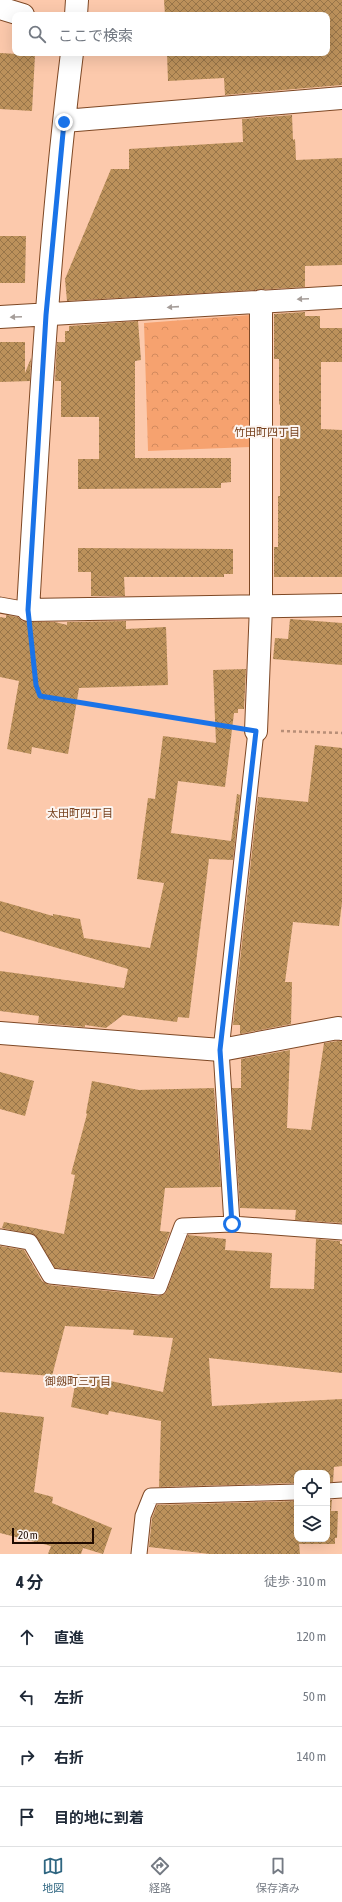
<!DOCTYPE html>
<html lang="ja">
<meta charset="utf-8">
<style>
body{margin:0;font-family:"Asap Condensed","Noto Sans JP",sans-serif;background:#f6f6f7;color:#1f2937}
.controls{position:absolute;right:12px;bottom:12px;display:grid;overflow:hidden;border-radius:8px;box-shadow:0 4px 16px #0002}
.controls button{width:36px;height:36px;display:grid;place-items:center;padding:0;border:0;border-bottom:1px solid #e0e1e3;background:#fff;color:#1f2937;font:20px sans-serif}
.scale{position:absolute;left:12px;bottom:10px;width:82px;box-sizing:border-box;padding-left:4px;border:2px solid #1f0a00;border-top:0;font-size:11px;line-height:14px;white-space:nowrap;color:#1f0a00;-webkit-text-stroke:3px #fcf5f1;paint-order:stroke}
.stop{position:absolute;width:12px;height:12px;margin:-9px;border:3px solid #1a73e8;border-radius:50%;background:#fff}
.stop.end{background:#1a73e8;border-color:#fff;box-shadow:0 1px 4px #0008}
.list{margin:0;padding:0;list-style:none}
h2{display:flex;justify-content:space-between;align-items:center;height:52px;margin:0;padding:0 16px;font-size:17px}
h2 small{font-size:13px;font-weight:400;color:#747a83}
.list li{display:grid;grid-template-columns:26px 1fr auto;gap:12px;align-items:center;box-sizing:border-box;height:60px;padding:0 16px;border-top:1px solid #e0e1e3}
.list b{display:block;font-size:15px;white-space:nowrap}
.list em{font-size:13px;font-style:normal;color:#747a83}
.icon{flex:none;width:22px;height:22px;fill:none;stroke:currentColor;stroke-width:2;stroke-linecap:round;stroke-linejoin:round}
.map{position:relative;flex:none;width:342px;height:1554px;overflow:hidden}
.search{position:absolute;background:#fff;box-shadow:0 4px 16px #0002;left:12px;right:12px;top:12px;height:44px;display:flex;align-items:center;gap:10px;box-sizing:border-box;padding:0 14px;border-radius:8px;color:#747a83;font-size:15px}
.sheet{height:292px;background:#fff}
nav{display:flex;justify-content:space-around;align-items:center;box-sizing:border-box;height:56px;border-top:1px solid #e0e1e3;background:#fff;font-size:11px;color:#747a83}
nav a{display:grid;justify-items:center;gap:2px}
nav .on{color:#2f6681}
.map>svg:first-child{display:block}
.forest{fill:url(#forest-crowns)}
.building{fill:url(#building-cross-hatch)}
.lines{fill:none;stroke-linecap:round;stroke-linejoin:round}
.lane-casing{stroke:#7e4825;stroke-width:17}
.street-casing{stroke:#7e4825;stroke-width:24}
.path{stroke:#b88e77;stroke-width:2.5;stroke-dasharray:3 3;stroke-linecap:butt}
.lane{stroke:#fff;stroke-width:15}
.street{stroke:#fff;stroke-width:22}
.oneway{fill:#a59d99}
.route{stroke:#1a73e8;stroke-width:5}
.labels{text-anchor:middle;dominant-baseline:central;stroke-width:4;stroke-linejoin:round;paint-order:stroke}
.neighbourhood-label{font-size:11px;fill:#76411e;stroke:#fcf5f1}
</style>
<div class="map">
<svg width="342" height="1554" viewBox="0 0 342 1554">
<defs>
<pattern id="forest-crowns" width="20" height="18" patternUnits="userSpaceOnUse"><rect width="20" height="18" fill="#f6a26f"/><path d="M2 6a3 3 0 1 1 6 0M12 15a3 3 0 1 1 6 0" fill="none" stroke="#d28a5e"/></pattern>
<pattern id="building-cross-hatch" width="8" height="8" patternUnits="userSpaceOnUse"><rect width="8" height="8" fill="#bc915b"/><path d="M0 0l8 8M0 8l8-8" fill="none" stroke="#987549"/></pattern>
</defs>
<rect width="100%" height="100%" fill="#fcc9ac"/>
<path class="forest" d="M250,315V447L148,451L144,323Z"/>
<path class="building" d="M164,0H342V85L225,95L224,78L168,81L167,53H327V15H165Z
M0,53L35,55L32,111L0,109Z
M292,115L293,140L295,139L296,160L342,158V265L305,266V287L67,301L65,279L111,169H129V149L243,142L242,119Z
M0,236H26L25,283H0Z
M305,312V316H320V328H342V362H321V429L342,430V577H274V547H278V496H280V404L279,405V359H274V314Z
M138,321L141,360L135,361V458H231V482L221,483V488L78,489V459H99V417H61V381H55L57,342H65V331H69V326Z
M0,342H25V373L31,358L30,381L0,382Z
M78,548L233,549V574H224V577H124L125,596H91V572H78Z
M6,615L18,617L22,621L28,622H55L67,625V622L126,621V629L166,627L168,685L79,688L68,754L32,747L31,754L7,749L19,681L0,677V617L6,618Z
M290,619L342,623V665L273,659L275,638L288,639Z
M246,669L244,709H238V713H234L225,787L178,781L171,833L231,841L237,794L240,795L233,860L209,859L189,1018L178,1017L177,1022L123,1015L106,1028L85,1025V1027L38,1023L39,1016L0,1011V971L124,988L128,969L0,931V901L53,916V914L80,919L84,938L150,948L164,883L137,879L148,798L155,799L163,736L216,743L213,670Z
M315,745L342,748V903L339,926L293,922L285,982H292L291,1024L240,1034V1025H233L258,797L308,802Z
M338,1041H342V1223L295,1220L296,1210L240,1208L232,1088H241V1059L290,1050L287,1128L311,1130L324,1043Z
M0,1072L34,1081L25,1116L0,1109Z
M92,1081L139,1090L214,1088L221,1187L165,1188L160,1231L170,1232L153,1277L55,1268L35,1235L2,1228L4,1222L64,1234L75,1175L71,1174L87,1114L86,1113Z
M188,1235L226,1239L225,1250L272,1253L270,1288L314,1289L316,1239L340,1241V1244H342V1373L209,1358L212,1406L342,1399V1466L334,1467L333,1482H327V1473H297V1483L159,1487L161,1421L109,1411L108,1415L71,1407L77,1374L163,1392L173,1338L133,1335L134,1330L65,1326L52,1376L0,1372V1246L24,1250L42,1281L49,1285L158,1296L165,1294L167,1290Z
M0,1412L44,1417L34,1492L53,1497L52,1503L112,1528L103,1554L83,1548L81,1554H48L51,1546L0,1533Z
M327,1500H332L331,1511H338L337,1538H335V1544H299L300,1554H210L149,1547L152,1518L157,1505L297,1501V1539H327Z"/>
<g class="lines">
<defs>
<path id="lane" d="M0,605L28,610
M232,1224L221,1050L256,731
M0,1237L30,1242L50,1276L159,1287L182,1226L232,1224L342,1232
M327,1491L342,1490
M139,1554L143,1516L151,1496L297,1492"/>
<path id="street" d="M0,8L23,15
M76,15L77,0
M72,53C49,238 39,424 28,610L342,605
M64,121L342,98
M0,317L342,297
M256,731L261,606V301
M0,1033L221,1050L338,1028L342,1029"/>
</defs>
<use href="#lane" class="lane-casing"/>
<use href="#street" class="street-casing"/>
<path class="path" d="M31,634L36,685L40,696L232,727
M281,731L342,733"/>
<use href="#lane" class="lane"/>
<use href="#street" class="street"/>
</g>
<defs><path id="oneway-solid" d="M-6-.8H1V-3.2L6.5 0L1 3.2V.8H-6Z"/></defs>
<g class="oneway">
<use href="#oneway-solid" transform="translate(303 299) rotate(177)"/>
<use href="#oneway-solid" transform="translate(173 307) rotate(176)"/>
<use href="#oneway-solid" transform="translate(16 317) rotate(177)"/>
</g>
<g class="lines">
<path class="route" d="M64,122L46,315L28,610L36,685L40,696L256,731L220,1050L232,1224"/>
</g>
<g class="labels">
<g class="neighbourhood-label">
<text x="267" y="432">竹田町四丁目</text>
<text x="80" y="813">太田町四丁目</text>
<text x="78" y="1381">御劔町三丁目</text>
</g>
</g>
</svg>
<div class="controls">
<button><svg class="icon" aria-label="locate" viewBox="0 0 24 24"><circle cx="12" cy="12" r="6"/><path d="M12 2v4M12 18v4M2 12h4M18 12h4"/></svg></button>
<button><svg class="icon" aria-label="layers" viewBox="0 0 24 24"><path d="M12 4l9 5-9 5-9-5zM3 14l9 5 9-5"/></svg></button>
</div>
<div class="scale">20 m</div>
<div class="stop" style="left:232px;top:1224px"></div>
<div class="stop end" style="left:64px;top:122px"></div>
<div class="search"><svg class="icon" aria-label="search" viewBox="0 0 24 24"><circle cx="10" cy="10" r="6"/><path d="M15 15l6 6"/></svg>ここで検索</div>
</div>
<section class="sheet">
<h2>4 分<small>徒歩 · 310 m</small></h2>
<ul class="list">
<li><svg class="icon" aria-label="ahead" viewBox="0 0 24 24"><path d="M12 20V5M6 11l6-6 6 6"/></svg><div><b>直進</b></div><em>120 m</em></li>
<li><svg class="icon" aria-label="left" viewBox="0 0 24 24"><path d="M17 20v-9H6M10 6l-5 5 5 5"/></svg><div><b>左折</b></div><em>50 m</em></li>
<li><svg class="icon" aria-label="right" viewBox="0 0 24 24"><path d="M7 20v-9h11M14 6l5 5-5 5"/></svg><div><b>右折</b></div><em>140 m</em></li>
<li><svg class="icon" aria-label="arrive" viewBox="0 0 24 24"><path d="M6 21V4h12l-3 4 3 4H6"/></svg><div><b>目的地に到着</b></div></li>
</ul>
</section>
<nav>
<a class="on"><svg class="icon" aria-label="map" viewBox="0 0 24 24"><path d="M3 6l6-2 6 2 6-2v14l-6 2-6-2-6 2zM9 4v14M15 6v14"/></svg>地図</a>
<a><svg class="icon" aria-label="directions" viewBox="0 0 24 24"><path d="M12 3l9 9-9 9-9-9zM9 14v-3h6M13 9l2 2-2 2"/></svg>経路</a>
<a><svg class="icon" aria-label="saved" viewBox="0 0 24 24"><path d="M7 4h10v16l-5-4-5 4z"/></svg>保存済み</a>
</nav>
